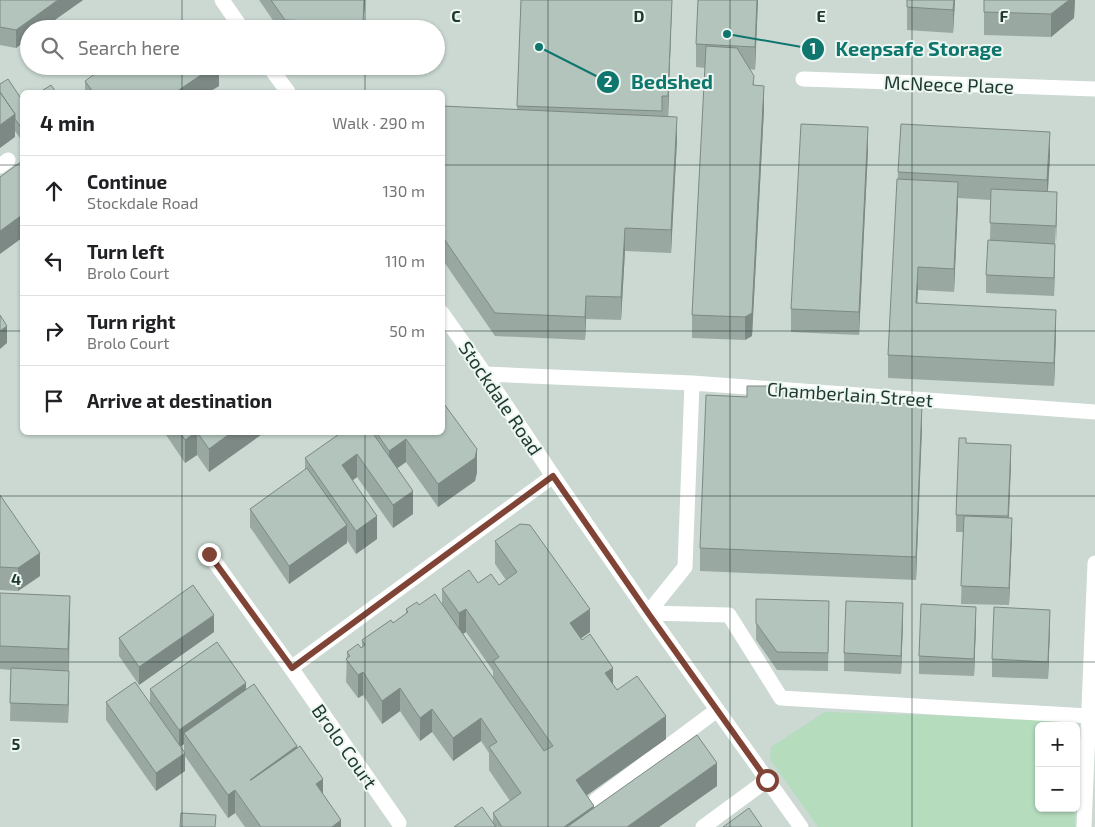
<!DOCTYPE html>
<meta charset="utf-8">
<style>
body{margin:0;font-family:"Exo 2",sans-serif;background:#f2f2f2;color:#202124}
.controls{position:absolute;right:15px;bottom:15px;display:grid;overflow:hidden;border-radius:8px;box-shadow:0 1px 4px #0004}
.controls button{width:45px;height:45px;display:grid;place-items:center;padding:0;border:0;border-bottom:1px solid #e0e0e0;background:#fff;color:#202124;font:25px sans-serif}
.stop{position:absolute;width:15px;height:15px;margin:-11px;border:4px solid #804437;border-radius:50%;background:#fff}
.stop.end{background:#804437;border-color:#fff;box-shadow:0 1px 5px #0008}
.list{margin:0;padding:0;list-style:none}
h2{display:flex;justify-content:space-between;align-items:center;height:65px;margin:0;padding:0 20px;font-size:21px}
h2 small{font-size:16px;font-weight:400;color:#757577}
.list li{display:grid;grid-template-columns:32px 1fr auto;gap:15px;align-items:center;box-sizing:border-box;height:70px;padding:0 20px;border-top:1px solid #e0e0e0}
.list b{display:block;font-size:19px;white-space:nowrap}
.list p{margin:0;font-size:16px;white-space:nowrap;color:#757577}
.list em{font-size:16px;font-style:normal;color:#757577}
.icon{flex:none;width:28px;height:28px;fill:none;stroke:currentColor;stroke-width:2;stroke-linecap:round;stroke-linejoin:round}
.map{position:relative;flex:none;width:1095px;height:827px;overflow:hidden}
.search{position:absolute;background:#fff;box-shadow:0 1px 4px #0004;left:20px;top:20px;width:425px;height:55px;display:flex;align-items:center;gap:12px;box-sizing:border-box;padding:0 18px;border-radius:28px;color:#757577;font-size:19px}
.panel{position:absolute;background:#fff;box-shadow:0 1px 4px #0004;left:20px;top:90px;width:425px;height:345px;border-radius:8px}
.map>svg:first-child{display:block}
.built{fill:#cbd9d2;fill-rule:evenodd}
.green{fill:#b4dcbd}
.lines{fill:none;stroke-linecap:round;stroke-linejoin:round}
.minor{stroke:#fff;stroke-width:15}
.wall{fill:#99a9a2;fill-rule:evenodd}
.shaded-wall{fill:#7d8984}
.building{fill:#b2c4bc;stroke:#7d8984}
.route{stroke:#804437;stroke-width:6}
.grid{fill:none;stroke:#1e3930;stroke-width:1;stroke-opacity:0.55}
.labels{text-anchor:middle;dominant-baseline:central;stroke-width:4;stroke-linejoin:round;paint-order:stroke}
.street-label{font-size:19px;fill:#1e3930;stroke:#edf6f1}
.grid-label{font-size:16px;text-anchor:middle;font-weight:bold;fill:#1e3930;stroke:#edf6f1;stroke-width:4;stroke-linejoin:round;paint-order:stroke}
.leader{fill:none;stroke:#0f766e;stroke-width:2}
.callout-dot{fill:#0f766e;stroke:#edf6f1;stroke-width:2}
.mark-label{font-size:15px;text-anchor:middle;font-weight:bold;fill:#fff}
.callout-label{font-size:20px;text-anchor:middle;font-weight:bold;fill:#0f766e;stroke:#edf6f1;stroke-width:4;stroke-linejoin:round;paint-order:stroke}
</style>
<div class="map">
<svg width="1095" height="827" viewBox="0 0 1095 827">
<rect width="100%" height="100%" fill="#dde9e3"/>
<path class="built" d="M0,0H1095V827H0ZM29,29H436V66H29ZM22,92H442V432H22ZM1039,726H1076V808H1039Z"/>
<path class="green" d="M825,712L1070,720L1076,722L1078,731L1076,788V726H1039V808H1075V827H818L770,759L771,747Z"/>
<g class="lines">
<path class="minor" d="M222,0L242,29
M269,66L288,92
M803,79L1095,89
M0,166L8,160
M442,313L485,374L553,476L648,613L801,827
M485,374L692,383L1095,412
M209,554L291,668L399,823
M648,613L729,615L781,698L1088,716
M648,613L685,567L692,383
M291,668L553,476
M596,800L717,710
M703,827L767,780
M1084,827L1095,563"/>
</g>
<path class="wall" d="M0,0H83L42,29H29V38L16,48L0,45Z
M259,0H365L363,29H279Z
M521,0H672L668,117L677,140L671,253L625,251L621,320L586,319L585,340L495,336L442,259V106L517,110Z
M758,0L755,70L750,69L754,85L764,109L752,336L745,340L692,338V315L705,68L696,67V44Z
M907,0H955L953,33L907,30Z
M984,0H1075L1074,18L1051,37L984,35Z
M219,66V86L209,92H85V81Z
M8,79L22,100V141L15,131V137Z
M868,150L859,335L791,332V309Z
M1050,155L1048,191L1057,209L1055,244L1054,296L986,293V275L990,240L991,200L958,198L954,292L918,290L917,303L1056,333L1054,386L888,378V355L898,172Z
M770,395L795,399L922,427L916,580L700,571V548L747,397Z
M164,432H265L209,472L197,455L185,463Z
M342,432H442L477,472L475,481L438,507L406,462L397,468L413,514L393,528L357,477L352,481L377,539L356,554L347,540V543L289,584L250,527V509L305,470V458Z
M966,443L1011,463L1009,518L1012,535L1009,605L961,604L963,532H956V515Z
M0,495L40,576L18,591L0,590Z
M495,541L590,632L581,638L617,690L666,739L586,795L594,808L717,786L659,827H454L493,822V813L510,801L489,770V753L481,741L453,761L432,732L420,741L400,711L382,724L363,695L358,698L346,682L347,652L362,647V640L393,623L406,614V609L419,605H442V589L478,583L499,585L506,580L495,564ZM466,632L493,671V678L463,634Z
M0,593L70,619L69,671V688L68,723L10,721L11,670L0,669Z
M829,619L828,671L777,670L756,640V623Z
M903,621L901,674L844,671V653Z
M976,624L974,676L919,674V656Z
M1050,627L1048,679L992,677V659Z
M214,632L139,685L119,656V638Z
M150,689H246L297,748L341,827H245L235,813L228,818L185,756V771L156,791L106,720V702L150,704ZM184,744V753L180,747Z"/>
<path class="shaded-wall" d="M58,0H83L42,29H29V38L16,48V30Z
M364,0H365L363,29Z
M672,0L668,119V96Z
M757,0H758L755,70V47Z
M954,0H955L953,33V10Z
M1069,0H1075L1074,18L1051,37V14Z
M214,66H219V86L209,92H176Z
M764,86V109L752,336L745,340V317Z
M15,114V137L0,148V125Z
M677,117V140L671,253V230Z
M868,127V150L859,335V312Z
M1050,132V155L1047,203V180Z
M958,182V205L954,292V269Z
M1057,192V209L1056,244V226Z
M22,215V238L0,254V231Z
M625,228V251L621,320V297Z
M1055,244V261L1054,296V278Z
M918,267V290L916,326V303Z
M586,296V319L585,340V317Z
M1056,310V333L1054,386V363Z
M7,326V343L0,349V331Z
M922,404V427L916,580V557Z
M197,432V455L185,463V440Z
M232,432H265L209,472V449Z
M406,439V462L389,474V451Z
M1011,445V463L1008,534V516Z
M477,449V472L475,481L438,507V484Z
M357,454V477L342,488V465Z
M413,491V514L393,528V505Z
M377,516V539L356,554V531Z
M1012,518V535L1009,605V588Z
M347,525V543L289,584V566Z
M40,553V576L18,591V568Z
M70,596V619L68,672V649Z
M903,603V621L901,674V656Z
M976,607V624L974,676V659Z
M466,609V632L459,636V613Z
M590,609V632L570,646V623Z
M1050,610V627L1048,679V662Z
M214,615V632L139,685V667Z
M613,668V691L605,673Z
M69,671V688L68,723V705Z
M363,672V695L358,698V675Z
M246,683V700L184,733V744L179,748V730Z
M400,688V711L382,724V701Z
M432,709V732L420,741V718Z
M666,716V739L576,803V780Z
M481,718V741L453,761V738Z
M297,746V769L250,803V780Z
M185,753V771L156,791V773Z
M717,763V786L659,827H627Z
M323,779V802L316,784Z
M235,790V813L228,818V795Z
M594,806V827H564Z
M341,820V827H332Z"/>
<path class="building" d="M0,0H58L16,30L0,27Z
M271,0H364L363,23L285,20Z
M521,0H672L668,96H662V111L517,106Z
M698,0H757L755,47L696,44Z
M907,0H954L953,10L907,7Z
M984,0H1069L1051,14L984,12Z
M169,22L174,29H160Z
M706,46L737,48L754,76L753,85L764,86L752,313L745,317L692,315Z
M106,66H214L176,92H93L85,81Z
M8,79L22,100V129L15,119V114L0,92V84Z
M51,85L56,92H40Z
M0,92L15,114L0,125Z
M442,106L677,117L671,230L625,228L621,297L586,296L585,317L495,313L442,236Z
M801,124L868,127L859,312L791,309Z
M901,124L1050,132L1047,180L898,172Z
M22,161V215L0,231V177Z
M897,179L958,182L954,269L918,267L916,303L1056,310L1054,363L888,355Z
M991,189L1057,192L1056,226L990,223Z
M988,240L1055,244L1054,278L986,275Z
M0,315L7,326L0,331Z
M747,386H770V395H776V387L795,388L794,399L922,404L916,557L700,548L706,395L747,397Z
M442,401L477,449L475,458L438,484L406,439L389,451L376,432H442Z
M180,432H196L185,440Z
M197,432H232L209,449Z
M342,432H372L413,491L393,505L357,454L342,465L377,516L356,531L305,458Z
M959,438H966V443L1011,445L1008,516L956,515Z
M307,468L347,525L289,566L250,509Z
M0,495L40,553L18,568L0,567Z
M964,516L1012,518L1009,588L961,586Z
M520,524L530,525L590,609L570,623L582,640L590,634L613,668L605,673L617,690L637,676L666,716L576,780L594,806L564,827H502L493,813L521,793L489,747L497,742L481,718L453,738L432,709L420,718L400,688L382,701L363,672L358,675L346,659L350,656L347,652L358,644L361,648L365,645L362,640L391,620L393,623L408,612L406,609L417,602L419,605L435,594L544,751L553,746L493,661L499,657L466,609L459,613L442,589L469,570L478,583L491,574L499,585L517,572L495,541Z
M193,585L214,615L139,667L119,638Z
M0,593L70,596L68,649L0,646Z
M756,599L829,601L828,653L777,652L756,623Z
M846,601L903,603L901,656L844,653Z
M921,604L976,607L974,659L919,656Z
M994,607L1050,610L1048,662L992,659Z
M217,642L246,683L179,730L150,689Z
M11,668L69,671L68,705L10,703Z
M135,682L185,753L156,773L106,702Z
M254,684L297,746L250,780H251L300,746L323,779L316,784L341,820L332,827H261L235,790L228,795L184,733Z
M697,735L717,763L627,827H567Z
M482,807L496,827H454Z
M749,808L762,827H723Z
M181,813L216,815L215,827H180Z"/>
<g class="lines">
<path class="route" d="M209,554L292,668L553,476L648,613L767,780"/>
</g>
<path class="grid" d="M182,0V29M365,0V29M548,0V827M730,0V827M912,0V827M182,66V92M365,66V92M0,165H22M442,165H1095M0,331H22M442,331H1095M182,432V827M365,432V827M0,496H1095M0,662H1095"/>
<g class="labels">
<g class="street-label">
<text transform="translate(949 84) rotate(2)">McNeece Place</text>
<text transform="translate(850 394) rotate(4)">Chamberlain Street</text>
<text transform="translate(501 398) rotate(56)">Stockdale Road</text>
<text transform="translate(345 746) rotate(55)">Brolo Court</text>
</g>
</g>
<g class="grid-label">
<text x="456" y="22">C</text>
<text x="639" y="22">D</text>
<text x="821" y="22">E</text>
<text x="1004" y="22">F</text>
<text x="16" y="585">4</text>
<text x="16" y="750">5</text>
</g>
<path class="leader" d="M727 34L813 49M539 47L608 82"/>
<g class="callout-dot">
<circle cx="727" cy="34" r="5"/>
<circle cx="539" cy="47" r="5"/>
<circle cx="813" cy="49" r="12"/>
<circle cx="608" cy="82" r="12"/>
</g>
<g class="mark-label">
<text x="813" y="54">1</text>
<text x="608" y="87">2</text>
</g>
<g class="callout-label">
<text x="919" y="56">Keepsafe Storage</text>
<text x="672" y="89">Bedshed</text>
</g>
</svg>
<div class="controls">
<button>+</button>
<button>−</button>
</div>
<div class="stop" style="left:767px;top:780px"></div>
<div class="stop end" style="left:209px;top:554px"></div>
<div class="search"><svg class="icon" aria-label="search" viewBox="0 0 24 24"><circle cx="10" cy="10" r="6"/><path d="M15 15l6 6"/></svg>Search here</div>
<section class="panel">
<h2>4 min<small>Walk · 290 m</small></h2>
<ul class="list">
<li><svg class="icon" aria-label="ahead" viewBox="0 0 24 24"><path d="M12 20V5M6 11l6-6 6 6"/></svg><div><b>Continue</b><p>Stockdale Road</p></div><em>130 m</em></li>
<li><svg class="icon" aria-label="left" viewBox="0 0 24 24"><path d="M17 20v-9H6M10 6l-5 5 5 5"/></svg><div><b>Turn left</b><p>Brolo Court</p></div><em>110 m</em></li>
<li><svg class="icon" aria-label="right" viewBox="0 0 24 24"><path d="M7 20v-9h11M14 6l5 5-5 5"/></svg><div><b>Turn right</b><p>Brolo Court</p></div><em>50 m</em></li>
<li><svg class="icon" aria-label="arrive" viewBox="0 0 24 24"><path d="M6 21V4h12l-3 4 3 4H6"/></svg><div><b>Arrive at destination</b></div></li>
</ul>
</section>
</div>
